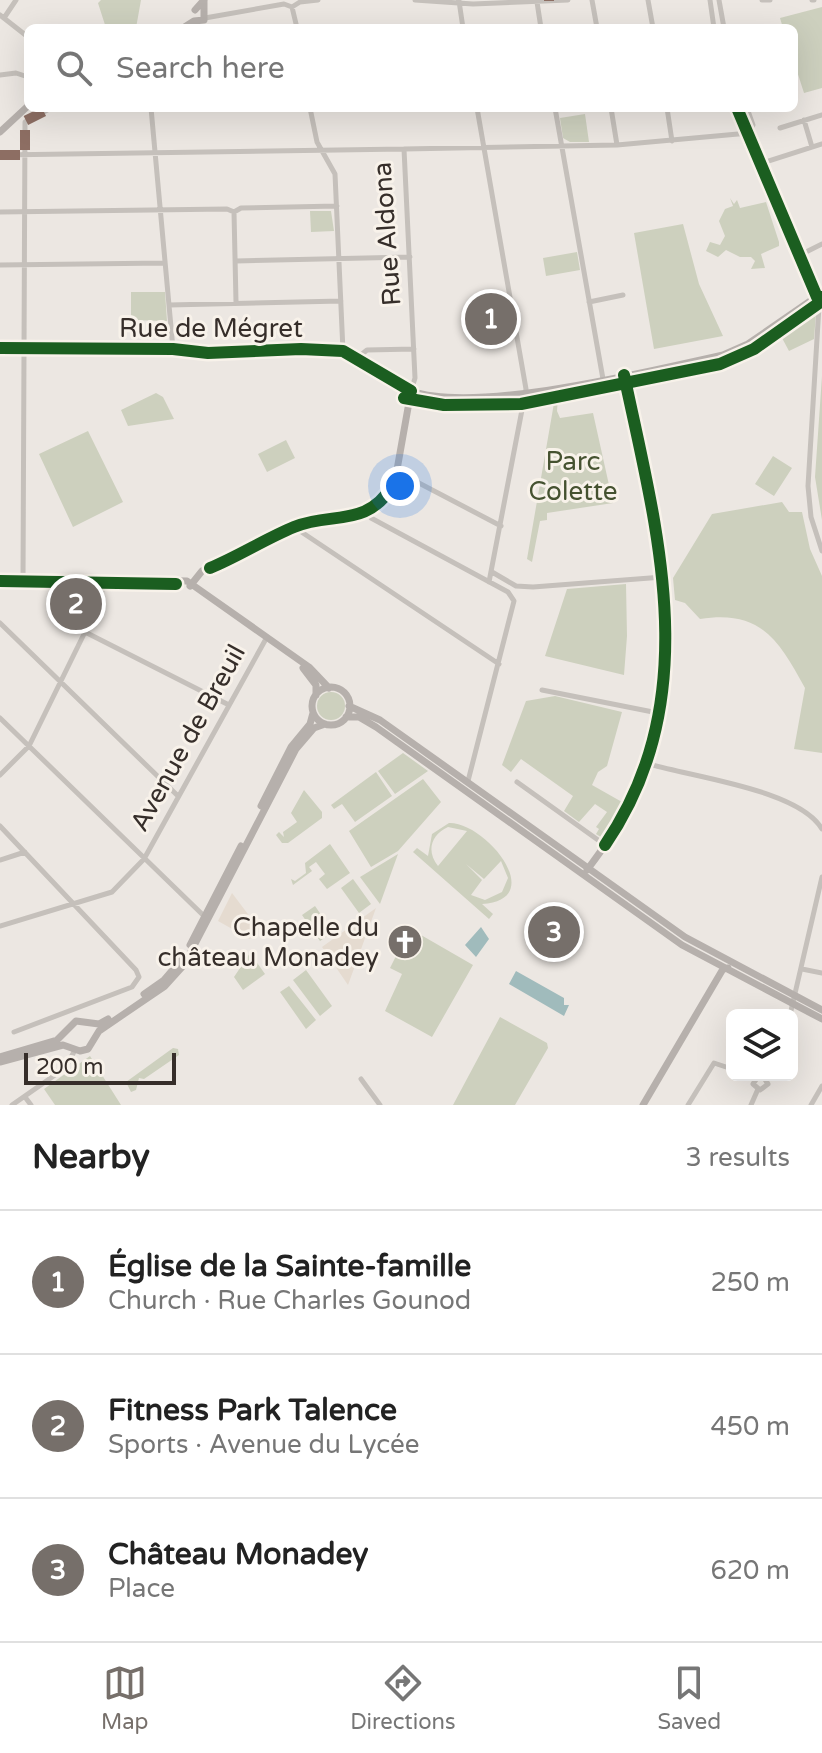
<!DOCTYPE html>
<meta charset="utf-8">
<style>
body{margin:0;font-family:"Varela Round",sans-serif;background:#f2f2f2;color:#222}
.controls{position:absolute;right:24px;bottom:24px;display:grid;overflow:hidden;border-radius:12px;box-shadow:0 8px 32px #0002}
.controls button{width:72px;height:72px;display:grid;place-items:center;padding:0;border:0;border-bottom:2px solid #e0e0e0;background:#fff;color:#222;font:40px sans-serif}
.scale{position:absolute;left:24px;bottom:20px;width:152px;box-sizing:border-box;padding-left:8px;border:4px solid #362e2a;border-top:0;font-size:22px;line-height:28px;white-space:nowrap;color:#362e2a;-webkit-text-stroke:6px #f8f2ea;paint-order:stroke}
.you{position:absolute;left:400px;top:486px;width:28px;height:28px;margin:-20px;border:6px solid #fff;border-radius:50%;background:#1a73e8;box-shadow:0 0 0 12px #1a73e833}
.badge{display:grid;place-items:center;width:52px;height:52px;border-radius:50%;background:#766f6a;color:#fff;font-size:26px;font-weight:700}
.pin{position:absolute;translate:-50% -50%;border:4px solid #fff;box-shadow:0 2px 8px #0006}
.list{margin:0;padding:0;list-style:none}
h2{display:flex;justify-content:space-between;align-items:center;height:104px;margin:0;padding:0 32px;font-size:34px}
h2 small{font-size:26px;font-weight:400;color:#767676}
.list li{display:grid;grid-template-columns:52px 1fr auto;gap:24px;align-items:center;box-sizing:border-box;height:144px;padding:0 32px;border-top:2px solid #e0e0e0}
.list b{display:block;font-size:30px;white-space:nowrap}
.list p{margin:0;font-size:26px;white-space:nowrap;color:#767676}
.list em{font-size:26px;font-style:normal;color:#767676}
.icon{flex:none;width:44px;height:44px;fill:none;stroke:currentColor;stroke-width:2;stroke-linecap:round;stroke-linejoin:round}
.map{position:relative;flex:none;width:822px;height:1105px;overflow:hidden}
.search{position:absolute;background:#fff;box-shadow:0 8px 32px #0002;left:24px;right:24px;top:24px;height:88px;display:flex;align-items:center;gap:20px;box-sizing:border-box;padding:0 28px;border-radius:12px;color:#767676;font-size:30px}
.sheet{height:536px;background:#fff}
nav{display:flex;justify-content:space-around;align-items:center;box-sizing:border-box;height:112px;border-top:2px solid #e0e0e0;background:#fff;font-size:22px;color:#767676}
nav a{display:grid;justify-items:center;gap:4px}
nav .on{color:#766f6a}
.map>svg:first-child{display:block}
.green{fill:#cdd0be;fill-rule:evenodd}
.plaza{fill:#e5dbd0}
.water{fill:#a0bbbc}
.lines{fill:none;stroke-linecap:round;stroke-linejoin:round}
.street{stroke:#c5c0bb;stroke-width:5}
.secondary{stroke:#b6b0ac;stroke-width:7}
.quiet{stroke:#8d6e63;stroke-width:10;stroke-dasharray:20 10;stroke-linecap:butt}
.cycleway-casing{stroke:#f8f2ea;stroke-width:17}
.cycleway{stroke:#1b5e20;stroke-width:12}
.labels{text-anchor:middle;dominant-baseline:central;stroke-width:6;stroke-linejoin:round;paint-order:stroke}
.street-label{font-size:26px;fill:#362e2a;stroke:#f8f2ea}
.park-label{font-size:26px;fill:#455230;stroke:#f8f2ea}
.poi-label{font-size:26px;fill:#362e2a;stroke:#f8f2ea;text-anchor:end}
</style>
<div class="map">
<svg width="822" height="1105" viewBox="0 0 822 1105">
<rect width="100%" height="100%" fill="#ece7e2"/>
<path class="green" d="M101,0H141L136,28H106L98,3Z
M822,7V88L804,93L794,62V28H783L780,18Z
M585,114L589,142H570L563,138L560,118Z
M730,198L734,204L737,200L740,208L766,202L779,242V246L761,254L765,268L751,269L755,261L751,257H740L726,250L718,257L706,251L710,242L720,245L725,236L719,221L725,209L733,206Z
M310,211H331L334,231L311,232Z
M683,224L699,284L723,336L654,349L634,233Z
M577,252L580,270L546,276L543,258Z
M131,292H165L167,321L131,320Z
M813,311L816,313L814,339L789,351L782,338L772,340Z
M822,376V520L815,477Z
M156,393L163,397L174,419L128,426L121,410Z
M558,397L557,411L560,418L593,413L613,503L547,513V520L540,521L532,562L527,559L554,403Z
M88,431L123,502L73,527L39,454Z
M286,440L295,458L267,472L258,454Z
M773,456L792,468L774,496L755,484Z
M782,502L789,512H802L810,549L822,576V753L794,749L805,688C779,641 761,609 700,619L685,603L675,600L673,578L712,514Z
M626,584L627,636L624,675L545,656L567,589Z
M317 706a14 14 0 1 1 28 0a14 14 0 1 1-28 0Z
M555,696L622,712L607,766L598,772L592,785L622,802L623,807L604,839L596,834L599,829L596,827L607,812L595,804L579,822L564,811L573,796L521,759L511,772L502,765L526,701Z
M403,753L428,771L395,794L378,771Z
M376,772L392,796L355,822L342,804L334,809L331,805Z
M423,779L441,802L398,851L371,867L349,831Z
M304,790L322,812V818L288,843H282L276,835L279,832L284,837L283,832L297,822L291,813Z
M449,823C486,822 549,900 482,904L493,914L489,919L413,852L417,848L428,856L432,834ZM448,827L467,831L438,866C426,851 431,835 448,827ZM501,861L508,878L502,892L485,900L471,895L482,880L466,864L484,879Z
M330,844L350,873L327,889L319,879L325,874L316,862L309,867L312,871L293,885L291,879L295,881L306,873L305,863Z
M398,854L380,904L360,877Z
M353,879L371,904L359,913L341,888Z
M315,906L333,932L320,941L302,915Z
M421,935L473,965L432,1037L385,1011L402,974L390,968L398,952L410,957Z
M250,953L265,974L243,990L234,977Z
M306,970L332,1006L320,1016L293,980Z
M289,986L316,1020L306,1029L280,992Z
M500,1017L547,1043L548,1048L515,1105H453Z
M173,1048L178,1049L179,1055L144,1079L139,1078L136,1090L131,1092L126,1082Z
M90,1056L121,1105H55L44,1089Z"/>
<path class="plaza" d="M232,893L257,926L250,939L218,921Z
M376,908L348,985L322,947Z"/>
<path class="water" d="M481,927L489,939L476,957L465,945Z
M516,971L564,998V1005H569L564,1016L509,984Z"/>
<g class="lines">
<path class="street" d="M415,0L473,4L568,0
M592,0L597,28
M648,0L653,28
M710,0L714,28
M719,0L724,28
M762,0H770
M812,0H814
M459,1L463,28
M537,2L541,28
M292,7L297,28
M0,15L28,37
M4,18L16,0
M205,18L284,4L292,7L300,2L318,0
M0,75L16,73L28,77
M151,108L173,349
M310,108L317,142L335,174L343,351
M477,108L526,389L489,582
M555,108L603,379
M611,108L617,145
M667,108L672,141
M737,108L819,306L808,486L811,517L822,551
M747,108L753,125L749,133
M804,120L812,147
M780,128L822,115
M404,149L617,145L749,133
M0,155L404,149L415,378L411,391L347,353L335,351L208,353L173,349L0,348
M762,163L822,144
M0,212L227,209L234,212L241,208L337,206
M234,212L236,302
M800,255L822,244
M236,261L410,257
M0,265L165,263
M589,302L623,295
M169,305L341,301
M356,359L367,350L414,349
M396,471L501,526
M366,511L371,518L508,592L514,601L468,781
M294,527L499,664
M492,572L516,586L533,587L663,577
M23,582L25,122L51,108
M0,623L178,796
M85,632L229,705
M542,690L658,713
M0,718L204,916
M646,763C690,777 799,789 822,829
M0,775L29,746L85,632L107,579
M517,782L605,845
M0,826L136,970L139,977L132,987L14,1032
M0,860L25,852
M0,926L112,892L144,859L267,637
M802,969L822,973
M790,1015L822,877
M759,1075L753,1084L760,1090L768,1084L762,1075
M361,1079L380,1105
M25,1097L31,1105
M12,1105L65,1068L75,1050
M688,1105L714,1063L732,1069
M751,1105L758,1089
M811,1105L822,1086"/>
<path class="secondary" d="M195,10L204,0
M183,28L194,21L204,20V0
M0,132L28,106
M0,577L187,581L309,667L329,688
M190,586L202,571L294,527L349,518L385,497L395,481L411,391C478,414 650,371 723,355L748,344L822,293
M303,668L316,685V695
M312 706a19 19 0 1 1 38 0a19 19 0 1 1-38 0Z
M349,706L380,720L685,937L822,1010
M346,717H359L376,727L682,945L822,1019
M261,806L291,747L310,724L313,713
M587,870C605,846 623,821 635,793C695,657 654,512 624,375
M190,945L241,846
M144,994L164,980L182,959
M0,1057L57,1040L76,1021L99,1024L108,1019
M0,1062L63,1045L80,1051L88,1049L99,1031L165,986L184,965L296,749L314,728L325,724
M643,1105L723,969L728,968"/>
<path class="quiet" d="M549,0V1
M0,155H25V121L51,108"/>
<defs>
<path id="cycleway" d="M737,108L817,297H822
M0,348L173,349L208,353L301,349L343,351L411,391
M404,398L444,405L521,404L720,364L754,349L822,301
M210,568C239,556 265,539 294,527C332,511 366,529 393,485
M0,581L176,584
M605,845C705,698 658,534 624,375"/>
</defs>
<use href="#cycleway" class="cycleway-casing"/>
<use href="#cycleway" class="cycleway"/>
</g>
<defs>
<symbol id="church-disc" viewBox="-11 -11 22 22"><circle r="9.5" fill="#766f6a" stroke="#f8f2ea"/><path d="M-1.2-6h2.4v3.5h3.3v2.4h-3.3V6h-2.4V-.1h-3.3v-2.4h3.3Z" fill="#fff"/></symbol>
</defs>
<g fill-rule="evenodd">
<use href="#church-disc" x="385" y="922" width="40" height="40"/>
</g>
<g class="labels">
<g class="street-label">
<text transform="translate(387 234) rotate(-94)">Rue Aldona</text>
<text x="211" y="328">Rue de Mégret</text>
<text transform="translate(188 738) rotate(-61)">Avenue de Breuil</text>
</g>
<g class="park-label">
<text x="573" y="461">Parc<tspan x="573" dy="30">Colette</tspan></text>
</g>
<g class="poi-label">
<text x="379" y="927">Chapelle du<tspan x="379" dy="30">château Monadey</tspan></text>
</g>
</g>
</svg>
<div class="controls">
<button><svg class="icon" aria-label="layers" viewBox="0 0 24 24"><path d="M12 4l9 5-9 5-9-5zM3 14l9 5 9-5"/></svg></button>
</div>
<div class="scale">200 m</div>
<div class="you"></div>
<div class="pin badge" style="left:491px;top:319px">1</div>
<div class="pin badge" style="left:76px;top:604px">2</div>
<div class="pin badge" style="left:554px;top:932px">3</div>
<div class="search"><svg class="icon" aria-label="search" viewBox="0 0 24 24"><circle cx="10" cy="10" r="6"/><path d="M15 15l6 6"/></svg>Search here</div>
</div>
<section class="sheet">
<h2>Nearby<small>3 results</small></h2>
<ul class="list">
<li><span class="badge">1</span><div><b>Église de la Sainte-famille</b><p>Church · Rue Charles Gounod</p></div><em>250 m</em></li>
<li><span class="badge">2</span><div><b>Fitness Park Talence</b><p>Sports · Avenue du Lycée</p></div><em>450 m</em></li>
<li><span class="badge">3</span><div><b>Château Monadey</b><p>Place</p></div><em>620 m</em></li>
</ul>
</section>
<nav>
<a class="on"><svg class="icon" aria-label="map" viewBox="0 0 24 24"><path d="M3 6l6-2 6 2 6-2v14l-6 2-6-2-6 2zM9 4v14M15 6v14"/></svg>Map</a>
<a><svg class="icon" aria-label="directions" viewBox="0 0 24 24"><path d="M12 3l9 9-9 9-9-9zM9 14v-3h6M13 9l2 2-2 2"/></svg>Directions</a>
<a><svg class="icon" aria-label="saved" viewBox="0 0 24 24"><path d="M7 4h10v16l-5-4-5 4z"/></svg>Saved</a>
</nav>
